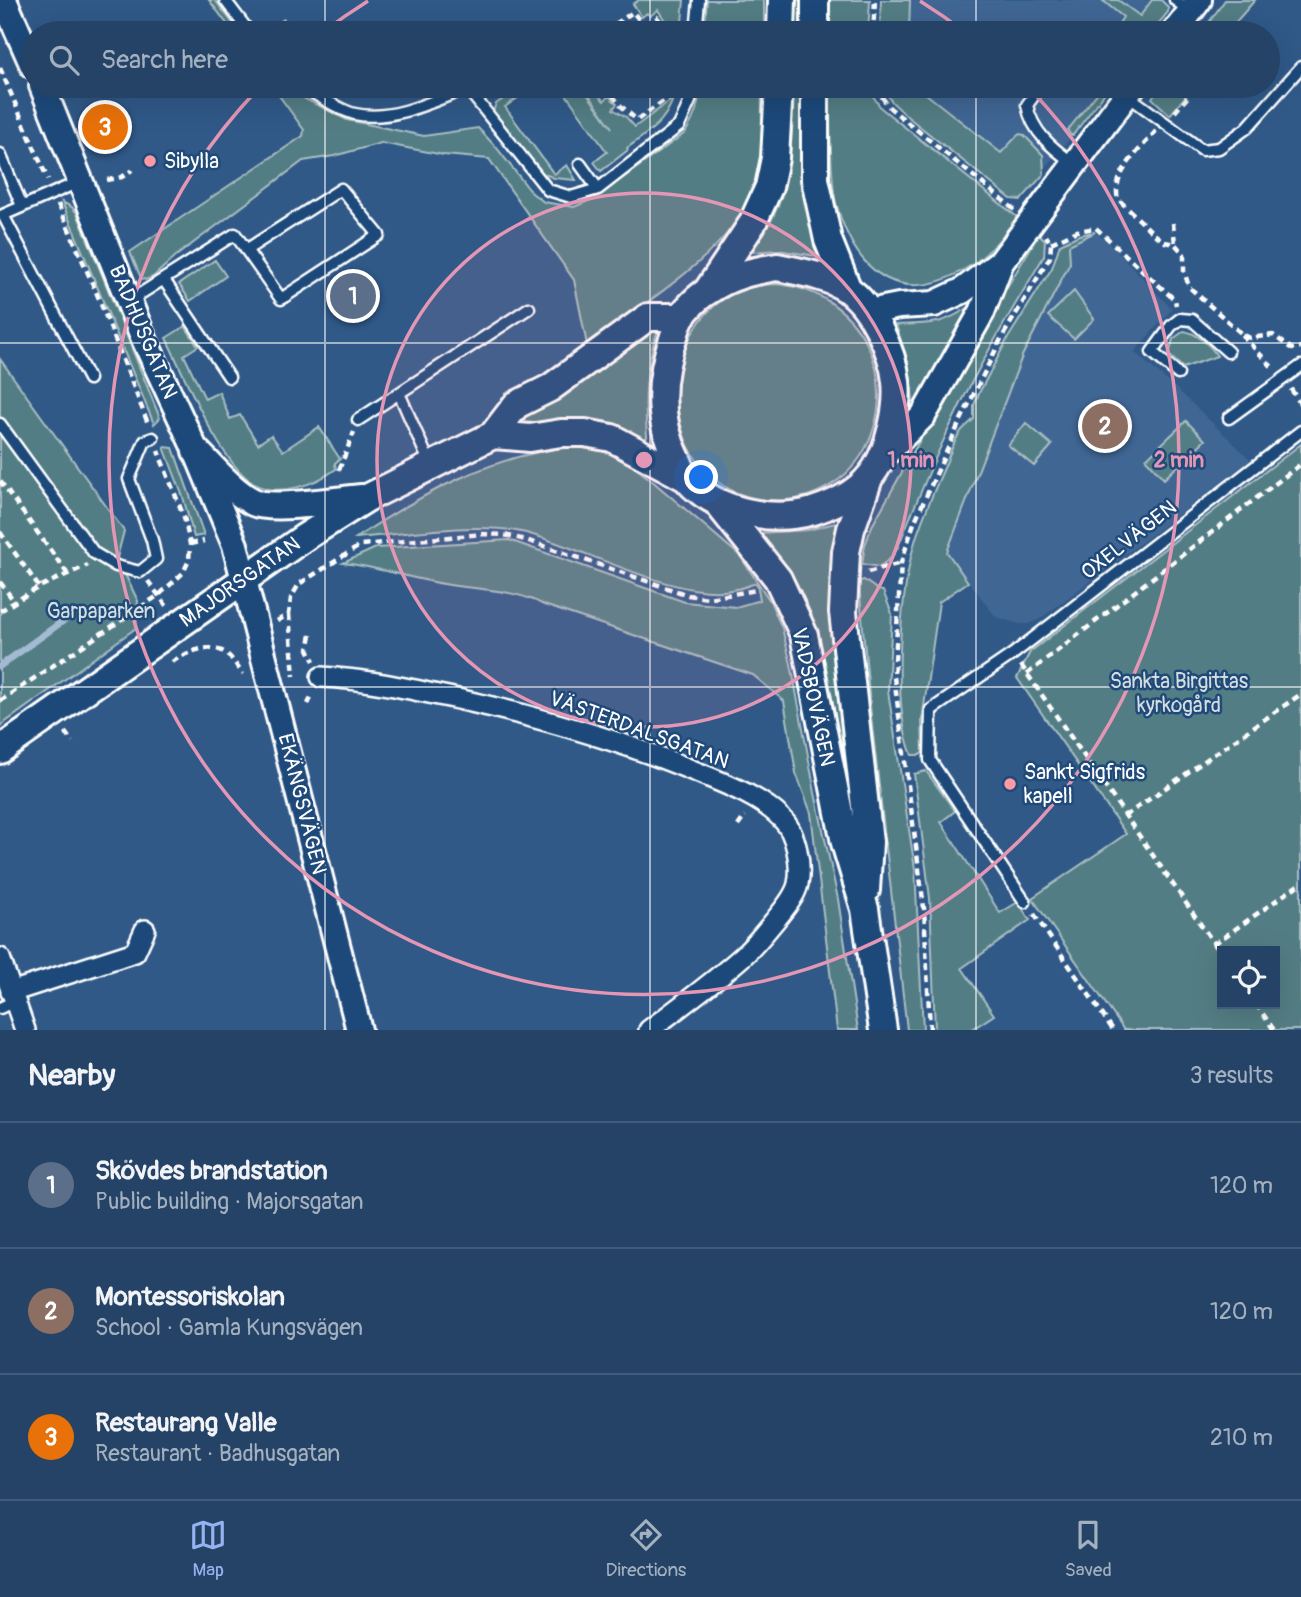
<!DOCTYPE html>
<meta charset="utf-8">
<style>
body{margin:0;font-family:Pangolin,sans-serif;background:#2c4a6c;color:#f1f3f6}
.controls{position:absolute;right:21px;bottom:21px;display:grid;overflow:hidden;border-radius:0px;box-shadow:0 7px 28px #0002}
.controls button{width:63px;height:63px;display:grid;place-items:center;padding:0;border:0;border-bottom:2px solid #415c7a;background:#244366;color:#f1f3f6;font:35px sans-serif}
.you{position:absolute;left:702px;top:478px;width:24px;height:24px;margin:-18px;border:5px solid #fff;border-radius:50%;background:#1a73e8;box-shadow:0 0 0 10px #1a73e833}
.badge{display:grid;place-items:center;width:46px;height:46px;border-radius:50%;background:#95b2f1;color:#fff;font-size:23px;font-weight:700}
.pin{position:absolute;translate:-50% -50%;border:4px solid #fff;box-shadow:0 2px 7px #0006}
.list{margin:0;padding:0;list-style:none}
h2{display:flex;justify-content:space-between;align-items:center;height:91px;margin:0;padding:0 28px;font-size:30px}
h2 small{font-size:23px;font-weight:400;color:#a3b0bf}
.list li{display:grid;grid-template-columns:46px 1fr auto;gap:21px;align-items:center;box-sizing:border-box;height:126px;padding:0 28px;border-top:2px solid #415c7a}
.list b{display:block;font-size:26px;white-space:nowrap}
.list p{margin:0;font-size:23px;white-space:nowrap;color:#a3b0bf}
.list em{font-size:23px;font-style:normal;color:#a3b0bf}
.icon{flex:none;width:38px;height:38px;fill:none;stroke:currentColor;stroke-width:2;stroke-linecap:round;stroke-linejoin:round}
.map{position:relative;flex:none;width:1301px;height:1030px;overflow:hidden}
.search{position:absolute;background:#244366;box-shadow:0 7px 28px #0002;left:21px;right:21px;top:21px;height:77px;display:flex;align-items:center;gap:18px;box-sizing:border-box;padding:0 24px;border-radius:38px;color:#a3b0bf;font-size:26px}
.sheet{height:469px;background:#244366}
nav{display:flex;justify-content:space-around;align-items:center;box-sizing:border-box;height:98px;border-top:2px solid #415c7a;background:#244366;font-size:19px;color:#a3b0bf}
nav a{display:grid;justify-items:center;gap:4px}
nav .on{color:#95b2f1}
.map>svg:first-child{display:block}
.built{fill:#406694}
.green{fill:#537d84;stroke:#a9bec2;stroke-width:2;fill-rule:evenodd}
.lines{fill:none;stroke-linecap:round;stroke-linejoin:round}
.stream{stroke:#a2bbd1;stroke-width:7}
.service-casing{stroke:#fff;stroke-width:15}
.minor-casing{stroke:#fff;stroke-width:24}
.tertiary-casing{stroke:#fff;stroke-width:30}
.secondary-casing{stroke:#fff;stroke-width:32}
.path{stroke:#fff;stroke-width:4.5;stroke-dasharray:7 5;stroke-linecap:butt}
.service{stroke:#1f4a7a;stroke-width:10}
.minor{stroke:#1f4a7a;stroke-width:19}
.tertiary{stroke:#1f4a7a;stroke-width:24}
.secondary{stroke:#1f4a7a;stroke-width:26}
.grid{fill:none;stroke:#fff;stroke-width:2;stroke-opacity:0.55}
.ring{fill:none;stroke:#e497b5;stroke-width:3.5}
.poi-dot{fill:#ff9aa2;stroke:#1f4a7a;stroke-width:2.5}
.labels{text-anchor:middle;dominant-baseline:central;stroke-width:5;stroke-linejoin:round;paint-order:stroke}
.poi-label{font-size:21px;fill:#fff;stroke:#1f4a7a;text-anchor:start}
.street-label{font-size:21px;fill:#fff;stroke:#1f4a7a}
.park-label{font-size:21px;fill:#d4dee0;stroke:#1f4a7a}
.centre{fill:#e497b5;stroke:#1f4a7a;stroke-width:3.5}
.ring-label{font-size:21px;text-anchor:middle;font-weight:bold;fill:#e497b5;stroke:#1f4a7a;stroke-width:5;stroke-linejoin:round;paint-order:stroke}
</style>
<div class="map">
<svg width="1301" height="1030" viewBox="0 0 1301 1030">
<rect width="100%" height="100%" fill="#305988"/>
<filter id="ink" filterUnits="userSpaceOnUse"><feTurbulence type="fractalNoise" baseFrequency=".0143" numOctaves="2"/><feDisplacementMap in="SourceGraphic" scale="14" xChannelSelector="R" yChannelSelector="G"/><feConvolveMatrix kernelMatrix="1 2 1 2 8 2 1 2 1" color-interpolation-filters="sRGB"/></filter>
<g filter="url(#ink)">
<path class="built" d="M910,0H1102L1124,17L1120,30L1123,33H909Z
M1118,0H1152L1141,16Z
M923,86H1103L1068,130L1070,135H1073L1044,169L1043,155L1024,135L1017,136L1001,153L921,90Z
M1095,232L1113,247L1172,309L1134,352L1179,391L1251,460L1040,619L1029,624H1019L996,617L947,553L1023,354L1070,263L1069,245Z"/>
<path class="green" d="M209,0H215L240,33H234Z
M639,0H684L681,33H670V28L658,10L650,16L647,13L642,17L633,4Z
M707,0H764V33H704Z
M796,0H802V33H795Z
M828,0H870L868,33H828Z
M881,0H910L909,33H880Z
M1102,0H1118L1140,16L1152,0H1161L1168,7V12L1151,33H1123L1118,25L1123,17Z
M1225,0H1255L1228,31L1229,33H1211L1207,25Z
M284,19L295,33H265Z
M272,86H287L305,99L347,120L424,136L478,128L496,147L532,193L544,202L574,207L595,198L685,133C695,117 699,105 700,86H762C761,121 765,160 752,193C729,254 639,307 587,345L574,280L489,159L444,155L381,143L334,156L303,161L176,256L153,277L145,280L141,278L130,252L303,136L304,130Z
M521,86L526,92L505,107L554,174L567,165L576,180L554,178L542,173L493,111L496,104Z
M560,86H581L612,128L583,86H590L604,101L609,96L617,104L613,109L626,117L635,127L671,100L672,86H676C671,119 652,130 627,148L628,150L601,171L594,162L607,152Z
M794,86H802L823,257L777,250L753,252L751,249C758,238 767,229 773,217C793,177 792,129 794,86Z
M829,86H870L871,93L881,108L1017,217C1004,234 991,252 973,264C904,310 857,277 836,203C833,193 833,182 832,171C830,143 830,114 829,86Z
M881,86H923L921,90L1001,153L1017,136L1020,134L1024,135L1043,155L1044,174L1021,200L1011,199L908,117L893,103Z
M1103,86H1110L1073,135H1070L1068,130Z
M1160,86H1194L1170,115L1152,98Z
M62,202L72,207L77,213L160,418L154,424Z
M1095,232L1069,245L1070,263L1023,354L947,552L968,582L939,602L922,720L923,752L920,755H912C891,705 900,589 916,538C924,514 934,491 944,468C949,457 954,439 962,430C966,426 970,423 974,419V405L979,393L1008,338L1052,268L1060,244L1079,235Z
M1039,234L1045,240L1044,256C1023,292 1001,327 982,363C949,423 923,486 897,549L891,558L879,567L862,564L865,545L872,526L983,327Z
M215,260L226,276L190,301L179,284Z
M773,284C860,288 907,382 861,456C845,481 815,498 786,500C654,508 643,321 747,288C755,286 765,285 773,284Z
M1074,291L1094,319L1074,339L1048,316Z
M969,307L971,308L914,408L908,363L896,325C929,323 939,327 969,307Z
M185,326L198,346L184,355L205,399L219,392L230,419L240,415L258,444L271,435L283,451L319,427L340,459L335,463L336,469C316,484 279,498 255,484C219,463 185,376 166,338Z
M656,327L658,330C645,365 644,400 647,437L645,439L606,424L529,426L523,422V416Z
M1184,331C1197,333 1211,346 1217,356L1183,368L1169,355L1173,339Z
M0,359L124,531L117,558L138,601L136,628L0,726Z
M1186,421L1205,440L1164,479L1146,459Z
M1026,423L1052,445L1034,466L1008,445Z
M1301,444V1030H1124L1032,898L1126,834L1017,678L1030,652ZM1275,951V1004H1222V951Z
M164,447L173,448L204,535L194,537L183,497Z
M574,447L599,450L622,458L650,479L740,556L770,601L782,628L791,664L815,793L838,899L858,1030H837L811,813L796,773L784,701L753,675L544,605C515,589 477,590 444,584C410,578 377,567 343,563L376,548L509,540L685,602L736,607L760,600L757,583C749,585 740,589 731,590C676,600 582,547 526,533C476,521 408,534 356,538C421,494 495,453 574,447Z
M835,523L839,527L830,569V614L853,817L849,810C836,734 832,643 792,575C783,560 769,547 759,533L808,530Z
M864,580L878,590L883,591L892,614L888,691L915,869L923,1030H907L871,716L860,595V581Z
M926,771L955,811L941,822L1000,913L1018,902L1030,920L962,968L994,1015L971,1030H935L930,898L914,774Z"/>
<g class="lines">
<path class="stream" d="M0,666L70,616"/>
<defs>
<path id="service" d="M225,0L250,33
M1175,0L1190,11
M696,33L699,0
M302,86C316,94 340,111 355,114C392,122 434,101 467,88L548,190L571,197L598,189L679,126L690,101L692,86
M1041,86L1027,105C1032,132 1052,148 1073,163
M1127,95L1202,150L1219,148L1247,128L1301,67
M0,154L22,206
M580,164L598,189
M81,181L3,215L89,379
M164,280L229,377
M129,301L235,234L281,299L379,235L341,189L246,250
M1178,374L1152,352L1171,326L1180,319L1192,320L1228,352
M399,393L430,464
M1229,418L1301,366
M358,420L529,308
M0,424L94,553L116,566L140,572L156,559L152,540L129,479L145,441L153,438
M1025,902L930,760L931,710L1013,654L1301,431
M0,1008L15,1001"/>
<path id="minor" d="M321,677C369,679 415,690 462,700C543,718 617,739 694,771C721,782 762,797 782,819C796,832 802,865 798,884C795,897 784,909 776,919C766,931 756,944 744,955C714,982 681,1006 649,1030
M0,958L25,1030
M11,992L135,952L145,930"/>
<path id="tertiary" d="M4,0L33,66
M1174,33L1199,0
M42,86L144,339L196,451L235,545L359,1030
M869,312L899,306L934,304L962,291L1001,262L1133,86
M886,453L923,416L982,312L1001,262"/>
<path id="secondary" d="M815,0V33
M781,33L782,0
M815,86V179L828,240L848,290
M777,267C801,272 827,276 847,289C872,305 893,353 896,381C899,408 890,445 876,468C862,491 838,503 813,511C771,523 715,512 686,478C682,473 680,465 677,459C657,420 659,377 674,336C676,330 678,322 681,317C687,308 699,296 708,291C729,276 752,271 777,267Z
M708,290L752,224L769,187L775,158L779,86
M493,435L530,438L561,433H585L612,438L686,478
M196,451C214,469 231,490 253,502C270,511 339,500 362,498
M719,505L778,579L804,635L845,843L865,909L883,1030
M0,750L305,537L367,498L493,435L516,405L550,388L648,317H681
M866,890L869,842L843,612L846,552L851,529L868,481"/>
</defs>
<use href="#service" class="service-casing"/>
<use href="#minor" class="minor-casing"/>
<use href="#tertiary" class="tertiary-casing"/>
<use href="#secondary" class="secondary-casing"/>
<path class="path" d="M656,16L664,26V33
M620,21L627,33
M608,33L611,27L633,12L640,21L651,26V33
M873,33L875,0
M0,68L48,180
M605,86L621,106L637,120L669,97V86
M876,86L879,93L890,108L1015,210
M1175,112L1197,86
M1156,131C1141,149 1111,174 1118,199L1154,234L1165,242L1175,244L1184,254V271L1189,287L1242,334L1250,338L1273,335L1292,349L1301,347
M89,134L109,119
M107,180L122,177L132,170
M58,204L97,294L149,426
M1173,223L1175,244
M1051,243L1077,231L1096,228L1175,300L1176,305
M1242,335L1274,369
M1291,389L1301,405
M339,470L354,432
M0,481L67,573
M0,532L39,587
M190,544L204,541
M868,572L901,563
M148,581L168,608
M0,582L14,601
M0,611L39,587L88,565
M289,614L294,676
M277,621L289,614L291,598L299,584L361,545L483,534L504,535L526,540L688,595L708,598L757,590
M311,635L308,649L314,661
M172,662C187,652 213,640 229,656C234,661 238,668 243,674
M1021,665L1222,955
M1027,674L1301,464
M0,701L159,595L183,573L189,560L190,544L184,517L158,451
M308,704L313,694
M65,732L72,742
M1125,816L1301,694
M738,826L745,816
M1034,914L1113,1030
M1214,944L1301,883
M1256,1004L1274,1030
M930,1030L924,908L894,677L901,563L914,523L958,426L1001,339L1050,257L1051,243L1046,236"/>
<use href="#service" class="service"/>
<use href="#minor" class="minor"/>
<use href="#tertiary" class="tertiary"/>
<use href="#secondary" class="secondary"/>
</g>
</g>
<path class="grid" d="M325,0V33M650,0V33M976,0V33M325,86V1030M650,86V1030M976,86V1030M0,343H1301M0,687H1301"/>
<circle cx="644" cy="460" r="267" fill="#e497b5" fill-opacity=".12"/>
<g class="ring">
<circle cx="644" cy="460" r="267"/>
<path d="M322 33A535 535 0 0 1 368 1M920 1A535 535 0 0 1 966 33M1029 88A535 535 0 1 1 259 88"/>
</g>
<g class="poi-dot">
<circle cx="150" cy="161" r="7"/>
<circle cx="1010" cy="784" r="7"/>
</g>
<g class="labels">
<g class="poi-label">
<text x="164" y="161">Sibylla</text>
<text x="1024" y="772">Sankt Sigfrids<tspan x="1024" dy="24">kapell</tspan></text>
</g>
<g class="street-label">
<text transform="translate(143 332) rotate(67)">BADHUSGATAN</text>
<text transform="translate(1129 540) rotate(-38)">OXELVÄGEN</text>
<text transform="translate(240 582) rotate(-35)">MAJORSGATAN</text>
<text transform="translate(813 697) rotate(78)">VADSBOVÄGEN</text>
<text transform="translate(639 730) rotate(20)">VÄSTERDALSGATAN</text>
<text transform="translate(302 804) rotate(76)">EKÄNGSVÄGEN</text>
</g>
<g class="park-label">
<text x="101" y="611">Garpaparken</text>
<text x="1179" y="681">Sankta Birgittas<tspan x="1179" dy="24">kyrkogård</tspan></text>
</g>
</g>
<circle cx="644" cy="460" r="10" class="centre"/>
<g class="ring-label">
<text x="911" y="467">1 min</text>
<text x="1179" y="467">2 min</text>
</g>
</svg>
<div class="controls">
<button><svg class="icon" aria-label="locate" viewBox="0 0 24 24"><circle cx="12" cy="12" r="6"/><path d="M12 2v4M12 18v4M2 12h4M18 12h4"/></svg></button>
</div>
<div class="you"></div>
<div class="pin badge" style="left:353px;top:296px;background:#5c6f8a">1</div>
<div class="pin badge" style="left:1105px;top:426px;background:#8d6e63">2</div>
<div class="pin badge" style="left:105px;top:127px;background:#e8710a">3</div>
<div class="search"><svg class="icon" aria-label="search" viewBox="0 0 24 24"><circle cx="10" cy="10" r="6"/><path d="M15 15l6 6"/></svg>Search here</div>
</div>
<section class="sheet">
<h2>Nearby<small>3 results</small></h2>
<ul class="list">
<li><span class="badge" style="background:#5c6f8a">1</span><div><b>Skövdes brandstation</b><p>Public building · Majorsgatan</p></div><em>120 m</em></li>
<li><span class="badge" style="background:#8d6e63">2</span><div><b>Montessoriskolan</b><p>School · Gamla Kungsvägen</p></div><em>120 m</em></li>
<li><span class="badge" style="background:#e8710a">3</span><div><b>Restaurang Valle</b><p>Restaurant · Badhusgatan</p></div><em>210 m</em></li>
</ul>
</section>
<nav>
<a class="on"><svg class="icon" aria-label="map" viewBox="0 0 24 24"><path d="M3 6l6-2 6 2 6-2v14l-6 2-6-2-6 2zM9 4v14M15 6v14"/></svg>Map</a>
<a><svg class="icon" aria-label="directions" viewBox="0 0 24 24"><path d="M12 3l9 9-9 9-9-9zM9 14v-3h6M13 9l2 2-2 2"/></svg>Directions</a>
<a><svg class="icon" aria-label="saved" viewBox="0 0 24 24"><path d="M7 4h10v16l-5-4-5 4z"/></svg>Saved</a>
</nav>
